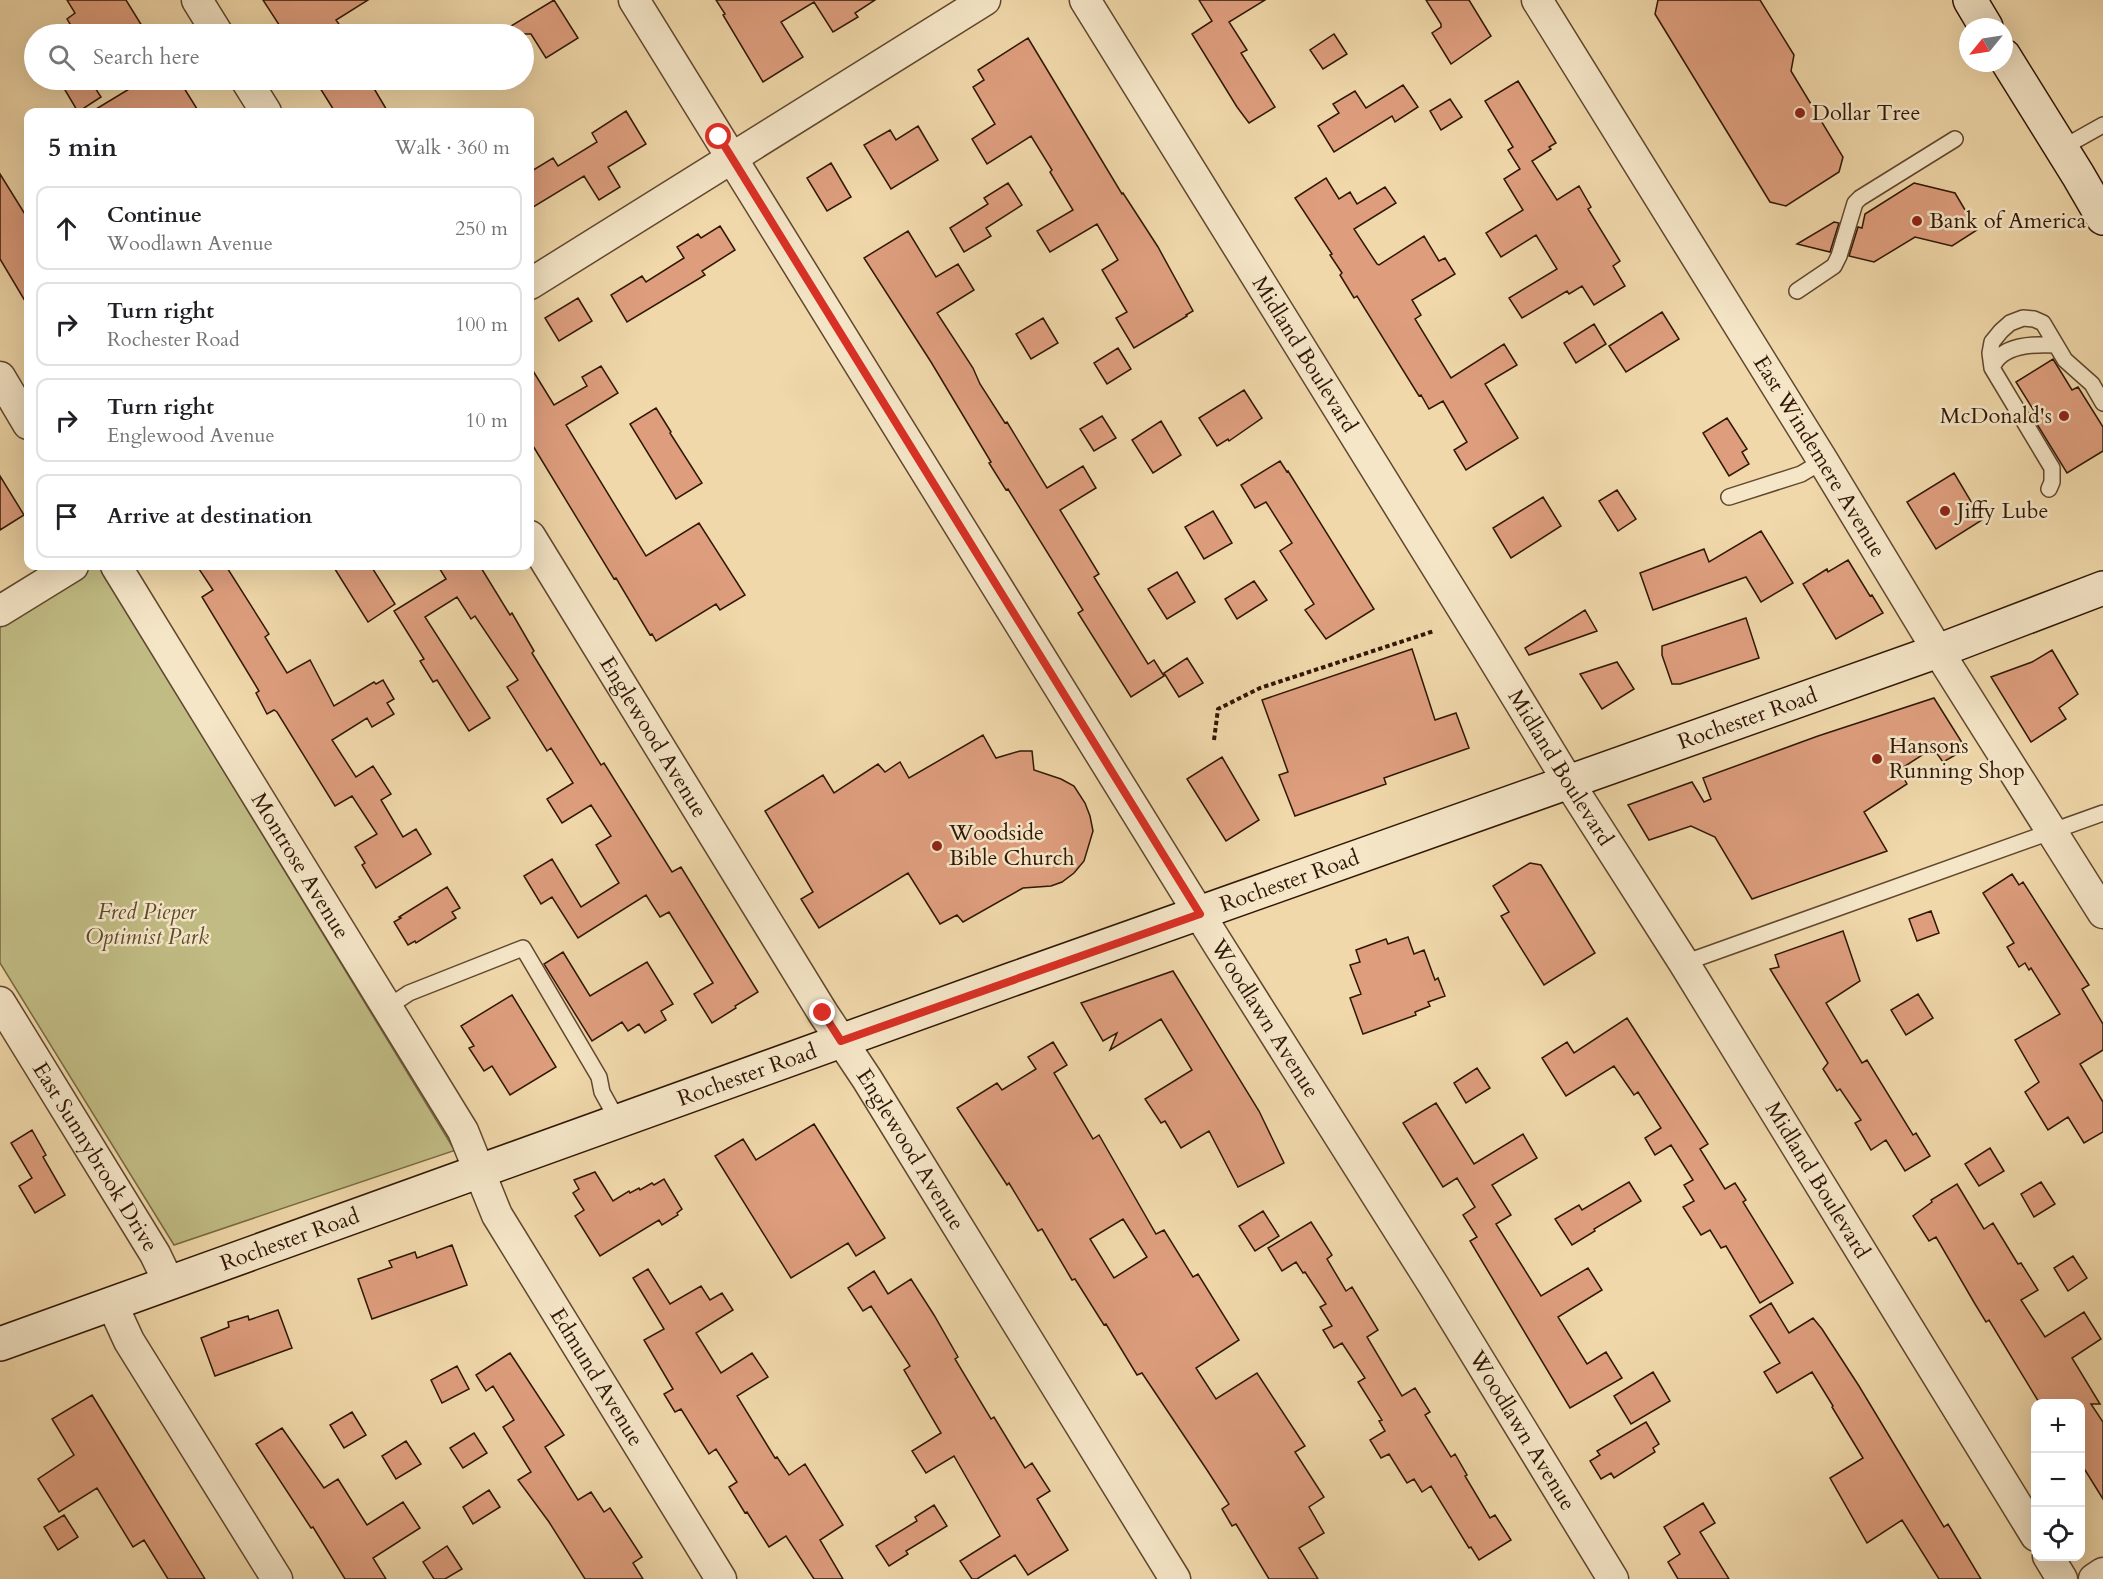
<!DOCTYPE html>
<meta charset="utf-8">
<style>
body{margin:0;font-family:Cardo,serif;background:#f6f6f6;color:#202124}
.controls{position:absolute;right:18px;bottom:18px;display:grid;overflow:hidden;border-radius:12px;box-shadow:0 6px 24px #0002}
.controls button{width:54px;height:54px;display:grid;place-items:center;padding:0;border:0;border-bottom:2px solid #e0e0e0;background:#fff;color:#202124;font:30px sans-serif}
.compass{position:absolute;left:1959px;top:18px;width:54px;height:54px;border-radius:50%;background:#fff;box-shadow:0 6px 24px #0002;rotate:240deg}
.stop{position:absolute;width:18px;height:18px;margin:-14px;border:4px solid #d93025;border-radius:50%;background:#fff}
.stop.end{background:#d93025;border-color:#fff;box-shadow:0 2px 6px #0008}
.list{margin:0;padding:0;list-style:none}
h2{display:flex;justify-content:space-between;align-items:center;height:78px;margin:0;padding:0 24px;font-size:26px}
h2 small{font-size:20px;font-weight:400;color:#757577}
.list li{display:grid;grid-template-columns:39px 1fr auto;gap:18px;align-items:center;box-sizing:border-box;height:84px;margin:0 12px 12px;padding:0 12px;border:2px solid #e0e0e0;border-radius:12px}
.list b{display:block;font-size:22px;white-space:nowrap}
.list p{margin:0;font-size:20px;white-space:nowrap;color:#757577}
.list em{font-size:20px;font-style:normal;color:#757577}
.icon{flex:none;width:33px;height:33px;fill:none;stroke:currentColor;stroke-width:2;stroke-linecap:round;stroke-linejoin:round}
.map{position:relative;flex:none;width:2103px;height:1579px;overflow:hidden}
.search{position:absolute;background:#fff;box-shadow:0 6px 24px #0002;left:24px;top:24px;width:510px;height:66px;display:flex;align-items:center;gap:15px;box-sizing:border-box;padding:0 21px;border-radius:33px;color:#757577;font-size:22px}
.panel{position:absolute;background:#fff;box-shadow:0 6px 24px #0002;left:24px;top:108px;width:510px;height:462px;border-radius:12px}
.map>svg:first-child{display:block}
.green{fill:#c1bc84;stroke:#786a44;stroke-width:1.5}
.building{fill:#de9e7e;stroke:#301705;stroke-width:1.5;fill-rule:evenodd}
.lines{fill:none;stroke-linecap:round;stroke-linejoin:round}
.service-casing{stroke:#60472e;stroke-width:18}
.minor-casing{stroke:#60472e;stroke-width:33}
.secondary-casing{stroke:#301705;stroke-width:36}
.path{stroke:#301705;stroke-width:4;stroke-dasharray:4.5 3;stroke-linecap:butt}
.service{stroke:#f5e6c8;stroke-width:15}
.minor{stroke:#f5e6c8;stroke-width:30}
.secondary{stroke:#f5e6c8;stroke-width:33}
.route{stroke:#d93025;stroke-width:8}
.poi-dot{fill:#8f2418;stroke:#f5e6c8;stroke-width:2}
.labels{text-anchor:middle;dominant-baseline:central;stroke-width:5;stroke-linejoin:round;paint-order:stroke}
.poi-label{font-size:22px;fill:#301705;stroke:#f5e6c8;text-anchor:start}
.street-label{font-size:22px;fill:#301705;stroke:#f5e6c8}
.park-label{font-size:22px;font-style:italic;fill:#5c492b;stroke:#f5e6c8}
</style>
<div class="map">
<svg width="2103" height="1579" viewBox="0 0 2103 1579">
<rect width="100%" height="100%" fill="#f0d8aa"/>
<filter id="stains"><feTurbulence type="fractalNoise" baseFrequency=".00333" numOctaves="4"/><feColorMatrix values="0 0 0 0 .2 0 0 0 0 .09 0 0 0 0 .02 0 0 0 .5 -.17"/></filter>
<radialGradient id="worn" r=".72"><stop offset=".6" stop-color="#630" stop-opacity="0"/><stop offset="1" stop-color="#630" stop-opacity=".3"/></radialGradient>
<path class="green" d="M93,566H99L452,1146L456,1150L174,1245L0,963V625Z"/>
<path class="building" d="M67,0H126L147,34H76L67,19L75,13Z
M263,0H368L336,20L346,34H285Z
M554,0L578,38L546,58L531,34H498Z
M716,0H875L855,13L858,17L833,32L814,2L781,22L803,57L763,82L723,15L725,14Z
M1199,0H1265L1229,22L1247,50L1241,53L1275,107L1249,123L1237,107L1192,34L1212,21Z
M1426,0H1469L1491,36L1451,64L1432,33L1441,27V24Z
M1658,0H1760L1794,55L1791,71L1843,157L1839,172L1786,206L1770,202L1655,14Z
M1334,34L1347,54L1323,69L1310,50Z
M1028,38L1122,194L1123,193L1158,247L1193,311L1186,315L1187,316L1134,348L1116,318L1127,312L1102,270L1118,260L1097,224L1050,252L1037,231L1073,210L1050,172L1052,170L1031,136L987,164L972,139L995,124L973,87L984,80L978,70Z
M82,80H90L101,97L78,112L65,90Z
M144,80H179L199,112H91Z
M315,80H369L388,112H335Z
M1518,81L1556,143L1549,147L1551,149L1532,161L1557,200L1579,186L1591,207L1588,209L1620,261L1613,266L1625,286L1594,305L1582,286L1569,294L1567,291L1522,318L1509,298L1557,269L1536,235L1501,257L1486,233L1523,210L1504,179L1520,169L1508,150L1513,147L1485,101Z
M1403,85L1418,107L1395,122L1392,116L1334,152L1318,126L1339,113L1333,104L1355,91L1366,108Z
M1450,99L1462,117L1441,130L1430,111Z
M626,111L646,144L608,167L620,187L599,200L584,176L530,209V172L553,158L558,166L597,142L592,133Z
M918,126L938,160L891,189L864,145L890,130L896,140Z
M831,163L851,197L827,211L807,178Z
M0,174L28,219V306L0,259Z
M1326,178L1339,199L1350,192L1357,204L1385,187L1396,203L1354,229L1377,264L1379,265L1424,236L1439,261L1445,258L1455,274L1412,300L1421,315L1415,319L1451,378L1504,344L1517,365L1485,384L1518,438L1466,470L1454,450L1467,442L1443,401L1429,409L1421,395L1419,396L1357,296L1354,298L1340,275L1342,273L1330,255L1332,254L1295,198Z
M1008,183L1022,205L986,228L991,236L964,252L950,228L988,204L984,198Z
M1914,183L1955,193L1977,230L1952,246L1915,237L1874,262L1849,256L1858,227L1862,228L1865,214Z
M1834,222L1839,223L1830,252L1797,244Z
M720,226L735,250L702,271L705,275L627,322L611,295L642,276L646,282L684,258L677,247L698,234L701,238Z
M908,231L936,277L958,264L974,290L937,313L973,368L980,384L1005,423L1007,422L1047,488L1083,466L1096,488L1060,510L1099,574L1094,577L1148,664L1154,660L1164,676L1131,697L1078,613L1083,610L1008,489L1006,490L989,463L991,462L931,362L864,258Z
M578,298L592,321L559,341L545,318Z
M1662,312L1679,339L1626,372L1609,346Z
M1043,318L1058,343L1031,359L1016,334Z
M1594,324L1606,344L1576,363L1564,343Z
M1118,348L1131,369L1107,384L1094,363Z
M2053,359L2072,390L2078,387L2103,427V451L2067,473L2032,416L2036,414L2016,382Z
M530,366L554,405L587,386L582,377L601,366L618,393L566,425L646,556L699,523L745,595L720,610L716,604L656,641L652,634L650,635L616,578L614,579L530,441Z
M1244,390L1262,418L1229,441L1228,439L1217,446L1199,418Z
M656,408L671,432L670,433L702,483L676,499L630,424Z
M1102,416L1116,438L1094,451L1080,429Z
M1727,418L1747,449L1742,452L1749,464L1729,476L1703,433Z
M1161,421L1181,455L1153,473L1132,440Z
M1280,461L1287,472L1288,471L1374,609L1326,639L1305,610L1314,604L1280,551L1292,543L1266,502L1255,508L1241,485Z
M1954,473L1982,520L1936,549L1907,502Z
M0,476L24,515L0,530Z
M1617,490L1636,519L1618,531L1599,501Z
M1543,497L1561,526L1511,558L1493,528Z
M1213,511L1232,543L1204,559L1185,527Z
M1761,531L1793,583L1761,602L1746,577L1653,610L1640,573L1704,549L1709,562Z
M1848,560L1870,596L1872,595L1883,613L1836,639L1803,584L1827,569L1828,572Z
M197,566H226L269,634L265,637L287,673L310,660L334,706L374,682L376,684L383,680L394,699L387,703L394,714L372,727L367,718L332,740L356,777L373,766L391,794L381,800L403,837L416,829L431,854L376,888L362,865L365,863L355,847L377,834L352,796L335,806L277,712L274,710L267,714L256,693L259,691L202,597L213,590Z
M333,566H371L395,604L368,622Z
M438,566H480L510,615L512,613L534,651L532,653L601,765L604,763L672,872L681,867L758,992L735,1006L736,1008L712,1023L694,994L713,983L669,912L660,917L646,895L578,938L552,897L541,904L524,876L552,859L581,907L619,883L596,845L611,836L591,805L562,823L547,799L573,783L551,748L547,751L507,687L518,680L475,616L471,619L457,597L425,617L490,718L469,731L437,680L433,682L420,661L424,659L394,611L446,579Z
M1177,572L1195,602L1167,619L1148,589Z
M1254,581L1267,600L1237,619L1225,599Z
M1585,610L1597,631L1529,655L1525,648Z
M1746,618L1759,658L1680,684H1672L1662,655V646Z
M1412,649L1435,720L1456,713L1469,748L1384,778L1386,784L1295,816L1279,775L1288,772L1262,700Z
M2052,650L2078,694L2059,708L2066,719L2031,742L1991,677L2032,662Z
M1187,658L1203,683L1179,697L1164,673Z
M1617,662L1634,689L1602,709L1580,674Z
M1934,698L1966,749L1943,762L1933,748L1899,770L1907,784L1864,812L1887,851L1752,899L1715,837L1691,826L1649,840L1628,805L1692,782L1704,802L1711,799L1703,778L1818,736Z
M983,735L996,758L1020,751H1032L1034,770L1061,779L1074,786L1085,803L1090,816L1093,831L1084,861L1074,873L1062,882L1051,886L1023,888L963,922L957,915L940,924L908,873L819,928L801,899L813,892L765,811L823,775L834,793L878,764L885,772L900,762L909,778Z
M1222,757L1259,820L1226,841L1187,779Z
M1530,863L1541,865L1595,953L1544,985L1501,916L1509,912L1493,886Z
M2012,874L2019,885L2023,882L2089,985L2082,989L2103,1024V1050L2080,1064L2103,1102V1132L2084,1143L2068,1117L2048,1130L2025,1092L2039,1082L2015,1040L2060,1014L2031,968L2029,970L2025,963L2019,967L2007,947L2014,943L1983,893Z
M447,887L460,908L452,912L456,918L416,943L415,941L408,945L394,922L401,918L399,917Z
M1931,911L1939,933L1917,941L1909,919Z
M1843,931L1860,981L1826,1003L1862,1063L1867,1060L1913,1135L1916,1133L1930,1156L1905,1171L1886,1140L1871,1150L1855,1123L1861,1120L1840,1089L1837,1091L1823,1069L1828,1063L1770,969L1779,967L1775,955Z
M1408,937L1414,954L1424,950L1435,980L1438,978L1445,996L1428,1002L1430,1006L1415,1012L1416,1015L1363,1034L1350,998L1361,994L1350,965L1360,962L1356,950L1386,939L1388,944Z
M563,952L590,996L647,962L673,1004L661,1011L666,1020L645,1033L639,1024L628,1031L622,1022L592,1041L544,964Z
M1173,971L1259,1111L1284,1163L1238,1187L1209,1131L1181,1148L1165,1121L1161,1123L1145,1099L1192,1070L1161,1019L1110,1050L1117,1033L1103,1041L1081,1003Z
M1918,994L1933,1018L1906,1035L1891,1010Z
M512,995L556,1067L510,1095L492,1066L484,1071L469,1048L474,1046L461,1026Z
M1627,1018L1708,1144L1700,1149L1725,1189L1735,1183L1746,1200L1743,1202L1793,1283L1760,1303L1726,1246L1721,1248L1710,1230L1701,1235L1683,1207L1694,1201L1684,1185L1693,1180L1671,1145L1655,1155L1645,1138L1661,1128L1638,1092L1634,1095L1614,1066L1566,1096L1542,1058L1567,1042L1574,1053Z
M1053,1042L1067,1065L1054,1073L1093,1139L1099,1135L1156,1234L1164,1230L1193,1277L1198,1274L1239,1340L1196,1368L1216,1399L1257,1373L1305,1446L1295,1452L1324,1497L1309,1507L1324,1533L1299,1548L1318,1579H1269L1236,1524L1232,1526L1222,1509L1229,1504L1207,1470L1142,1373L1137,1375L1106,1324L1104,1325L1075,1279L1072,1280L1042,1229L1038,1231L1009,1183L1007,1185L957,1108L997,1083L1002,1090L1036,1069L1028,1057ZM1123,1219L1147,1257L1114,1278L1090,1239Z
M1477,1068L1490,1088L1466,1103L1454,1083Z
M1436,1103L1474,1164L1523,1134L1537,1158L1492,1185L1511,1215L1496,1224L1541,1296L1588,1268L1602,1290L1558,1317L1587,1364L1606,1352L1622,1378L1570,1408L1470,1241L1477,1237L1463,1215L1475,1207L1457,1178L1443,1187L1403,1123Z
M814,1124L885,1238L856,1256L848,1243L791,1278L715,1156L743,1139L756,1160Z
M32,1130L46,1155L43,1157L65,1195L35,1213L19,1186L32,1178L11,1143Z
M1990,1148L2004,1171L1979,1186L1965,1164Z
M595,1172L613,1201L629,1191L630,1193L639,1188L640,1190L652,1183L654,1185L664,1179L682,1209L677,1213L678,1215L662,1225L659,1220L600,1256L575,1216L584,1210L573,1193L579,1189L574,1180Z
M1629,1182L1641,1201L1594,1229L1595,1231L1572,1245L1555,1219L1579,1205L1582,1210Z
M2041,1182L2055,1204L2034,1217L2021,1194Z
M1957,1184L1984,1229L1993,1223L2018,1264L2021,1263L2038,1290L2021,1300L2045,1337L2084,1312L2101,1339L2072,1358L2100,1404H2091L2103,1422V1499L2080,1462V1404H2040L1989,1320L1986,1322L1975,1304L1936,1237L1929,1241L1913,1216L1932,1202L1931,1200Z
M1263,1211L1279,1236L1255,1251L1239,1226Z
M1311,1222L1332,1255L1327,1259L1346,1291L1352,1287L1378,1330L1367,1337L1402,1396L1415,1388L1430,1412L1425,1415L1451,1457L1455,1454L1467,1475L1465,1476L1490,1518L1495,1515L1511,1540L1479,1560L1471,1547L1469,1548L1431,1486L1422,1492L1414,1479L1407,1483L1389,1454L1381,1458L1370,1440L1385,1431L1379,1421L1382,1420L1358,1382L1365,1378L1342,1343L1334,1348L1323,1330L1332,1326L1320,1307L1326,1304L1305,1272L1303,1273L1296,1262L1282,1271L1268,1248Z
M452,1245L467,1285L372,1319L358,1279L392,1267L389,1261L415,1252L417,1258Z
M2073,1256L2087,1278L2068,1291L2054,1268Z
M648,1269L670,1304L701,1286L710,1300L722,1293L733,1310L696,1333L721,1373L752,1353L768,1377L737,1396L775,1458L777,1457L789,1475L805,1464L843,1525L820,1540L843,1579H814L786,1536L769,1547L747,1512L745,1513L729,1487L737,1482L716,1449L709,1454L681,1409L675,1412L664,1394L673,1389L644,1340L664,1329L633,1278Z
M874,1271L888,1294L911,1279L934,1315L958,1357L955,1359L991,1419L994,1417L1025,1468L1032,1463L1050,1491L1037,1499L1068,1550L1028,1575L1015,1555L977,1579H972L960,1561L1000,1536L954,1456L926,1473L912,1451L941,1433L904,1370L910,1366L871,1306L863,1311L848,1288Z
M1771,1303L1789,1333L1813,1318L1822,1329L1859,1386L1944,1527L1948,1524L1981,1579H1939L1902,1520L1867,1543L1830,1478L1863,1458L1832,1407L1833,1406L1812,1372L1777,1393L1764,1372L1780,1363L1750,1316Z
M278,1310L292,1348L215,1376L201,1338L229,1327L228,1322L248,1316L249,1320Z
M510,1353L564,1435L545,1447L578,1500L591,1492L604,1512L610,1508L642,1557L633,1563L643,1579H585L549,1522L518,1480L531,1472L503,1427L514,1420L493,1386L486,1391L476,1375Z
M457,1366L469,1389L442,1403L431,1380Z
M1653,1372L1670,1401L1631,1424L1614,1396Z
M92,1395L135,1465L205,1579H168L144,1540L133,1547L97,1488L59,1512L38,1479L74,1455L52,1419Z
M352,1412L366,1435L344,1448L330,1425Z
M1646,1422L1659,1444L1653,1448L1655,1452L1614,1478L1611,1473L1601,1479L1590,1461L1600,1455L1597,1451Z
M282,1428L324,1488L338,1479L367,1525L403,1502L420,1528L373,1558L386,1579H345L313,1527L311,1528L256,1444Z
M474,1433L487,1453L463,1468L450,1448Z
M406,1441L421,1464L396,1479L382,1456Z
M489,1490L500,1507L473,1524L463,1507Z
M1703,1503L1715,1523L1700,1532L1729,1579H1678L1668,1562L1680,1554L1664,1527Z
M934,1505L947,1526L906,1551L908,1554L889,1566L876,1546L917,1521L915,1517Z
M64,1515L78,1537L58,1550L44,1527Z
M447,1546L462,1569L445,1579H434L423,1562Z"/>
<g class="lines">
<defs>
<path id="service" d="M2062,148L2103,125
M1797,291L1834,266L1839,256L1855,203L1860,198L1955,139
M1992,368C2001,344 2034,344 2056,345
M2049,489L2052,482V468L1992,368L1990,353L1992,342L2001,331L2010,323L2023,318L2034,319L2043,323L2065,360L2092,384L2103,403
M1729,497L1801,474L1823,461
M1684,963L2103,813
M388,1007L409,993L523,948L599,1077L602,1092L618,1121"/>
<g id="minor">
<path d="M197,0L218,34"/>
<path id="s1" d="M634,0L1218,944L1434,1286L1613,1579"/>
<path id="s2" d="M1085,0L1485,645L1569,783L1684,963L2036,1536"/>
<path id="s3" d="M1537,0L1823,461L1938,651L2103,913"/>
<path d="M246,80L266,112"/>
<path d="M530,284L985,0"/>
<path d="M0,377L28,424"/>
<path id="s4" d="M530,536L823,1013L867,1079L1175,1579"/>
<path id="s5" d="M116,566L463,1131L497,1215L721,1579"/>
<path d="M0,611L73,566"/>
<path id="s6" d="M0,1002L155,1254L169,1283"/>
<path d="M112,1304L129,1341L277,1579"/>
<path d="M2048,1556L2062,1579"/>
<path d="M2094,1579L2103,1573"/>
</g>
<g id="secondary">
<path d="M1970,0L1986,27"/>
<path d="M2004,56L2078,175L2103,218"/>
<path id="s7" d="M0,1344L1013,979L1938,651L2103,588"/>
</g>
</defs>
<use href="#service" class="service-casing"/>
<use href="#minor" class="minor-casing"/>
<use href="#secondary" class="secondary-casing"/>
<path class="path" d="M1214,740L1218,709L1260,688L1434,631"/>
<use href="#service" class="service"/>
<use href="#minor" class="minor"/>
<use href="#secondary" class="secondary"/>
</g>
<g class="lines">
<path class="route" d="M719,137L1200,914L841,1041L823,1013"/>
</g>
<g class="poi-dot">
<circle cx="1800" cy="113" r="6"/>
<circle cx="1917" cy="221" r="6"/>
<circle cx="2064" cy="416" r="6"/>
<circle cx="1945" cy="511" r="6"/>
<circle cx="1877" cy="759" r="6"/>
<circle cx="937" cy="846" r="6"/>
</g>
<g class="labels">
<g class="poi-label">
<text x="1812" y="113">Dollar Tree</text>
<text x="1929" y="221">Bank of America</text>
<text x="2052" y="416" text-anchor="end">McDonald's</text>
<text x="1957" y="511">Jiffy Lube</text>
<text x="1889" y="746">Hansons<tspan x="1889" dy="25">Running Shop</tspan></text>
<text x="949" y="833">Woodside<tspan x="949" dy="25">Bible Church</tspan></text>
</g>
<g class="street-label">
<text stroke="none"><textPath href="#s2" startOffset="417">Midland Boulevard</textPath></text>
<text stroke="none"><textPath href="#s3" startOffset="537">East Windemere Avenue</textPath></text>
<text stroke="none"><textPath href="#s7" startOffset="1856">Rochester Road</textPath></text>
<text stroke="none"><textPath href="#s4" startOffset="236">Englewood Avenue</textPath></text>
<text stroke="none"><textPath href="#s2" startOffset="903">Midland Boulevard</textPath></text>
<text stroke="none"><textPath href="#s5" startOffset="352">Montrose Avenue</textPath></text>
<text stroke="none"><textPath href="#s7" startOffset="1370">Rochester Road</textPath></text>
<text stroke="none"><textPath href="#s1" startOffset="1198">Woodlawn Avenue</textPath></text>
<text stroke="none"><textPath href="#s7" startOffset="794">Rochester Road</textPath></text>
<text stroke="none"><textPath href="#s4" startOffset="722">Englewood Avenue</textPath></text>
<text stroke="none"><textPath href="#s6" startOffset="182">East Sunnybrook Drive</textPath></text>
<text stroke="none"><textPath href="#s2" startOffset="1389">Midland Boulevard</textPath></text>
<text stroke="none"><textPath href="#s7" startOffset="308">Rochester Road</textPath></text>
<text stroke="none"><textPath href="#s5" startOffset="944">Edmund Avenue</textPath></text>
<text stroke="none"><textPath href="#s1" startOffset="1684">Woodlawn Avenue</textPath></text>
</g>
<g class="park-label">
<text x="147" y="912">Fred Pieper<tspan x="147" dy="25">Optimist Park</tspan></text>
</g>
</g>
<rect width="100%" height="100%" filter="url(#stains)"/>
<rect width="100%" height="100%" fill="url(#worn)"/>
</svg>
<div class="controls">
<button>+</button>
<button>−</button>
<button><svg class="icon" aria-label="locate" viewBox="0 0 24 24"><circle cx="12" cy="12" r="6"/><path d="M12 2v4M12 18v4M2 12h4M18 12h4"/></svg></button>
</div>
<svg class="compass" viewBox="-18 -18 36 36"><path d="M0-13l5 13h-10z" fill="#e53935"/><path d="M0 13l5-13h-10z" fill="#757577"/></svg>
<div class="stop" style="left:719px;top:137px"></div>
<div class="stop end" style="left:823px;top:1013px"></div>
<div class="search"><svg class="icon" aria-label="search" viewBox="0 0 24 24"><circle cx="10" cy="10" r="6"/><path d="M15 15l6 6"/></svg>Search here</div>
<section class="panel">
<h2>5 min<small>Walk · 360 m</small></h2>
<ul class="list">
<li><svg class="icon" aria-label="ahead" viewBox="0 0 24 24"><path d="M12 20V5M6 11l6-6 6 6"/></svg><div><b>Continue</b><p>Woodlawn Avenue</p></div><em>250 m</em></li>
<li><svg class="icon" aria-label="right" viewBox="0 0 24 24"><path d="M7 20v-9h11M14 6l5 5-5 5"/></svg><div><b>Turn right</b><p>Rochester Road</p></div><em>100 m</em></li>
<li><svg class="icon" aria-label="right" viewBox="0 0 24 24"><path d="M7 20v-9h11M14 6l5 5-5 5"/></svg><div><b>Turn right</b><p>Englewood Avenue</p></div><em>10 m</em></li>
<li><svg class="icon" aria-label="arrive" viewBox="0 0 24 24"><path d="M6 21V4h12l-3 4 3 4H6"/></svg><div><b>Arrive at destination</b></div></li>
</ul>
</section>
</div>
